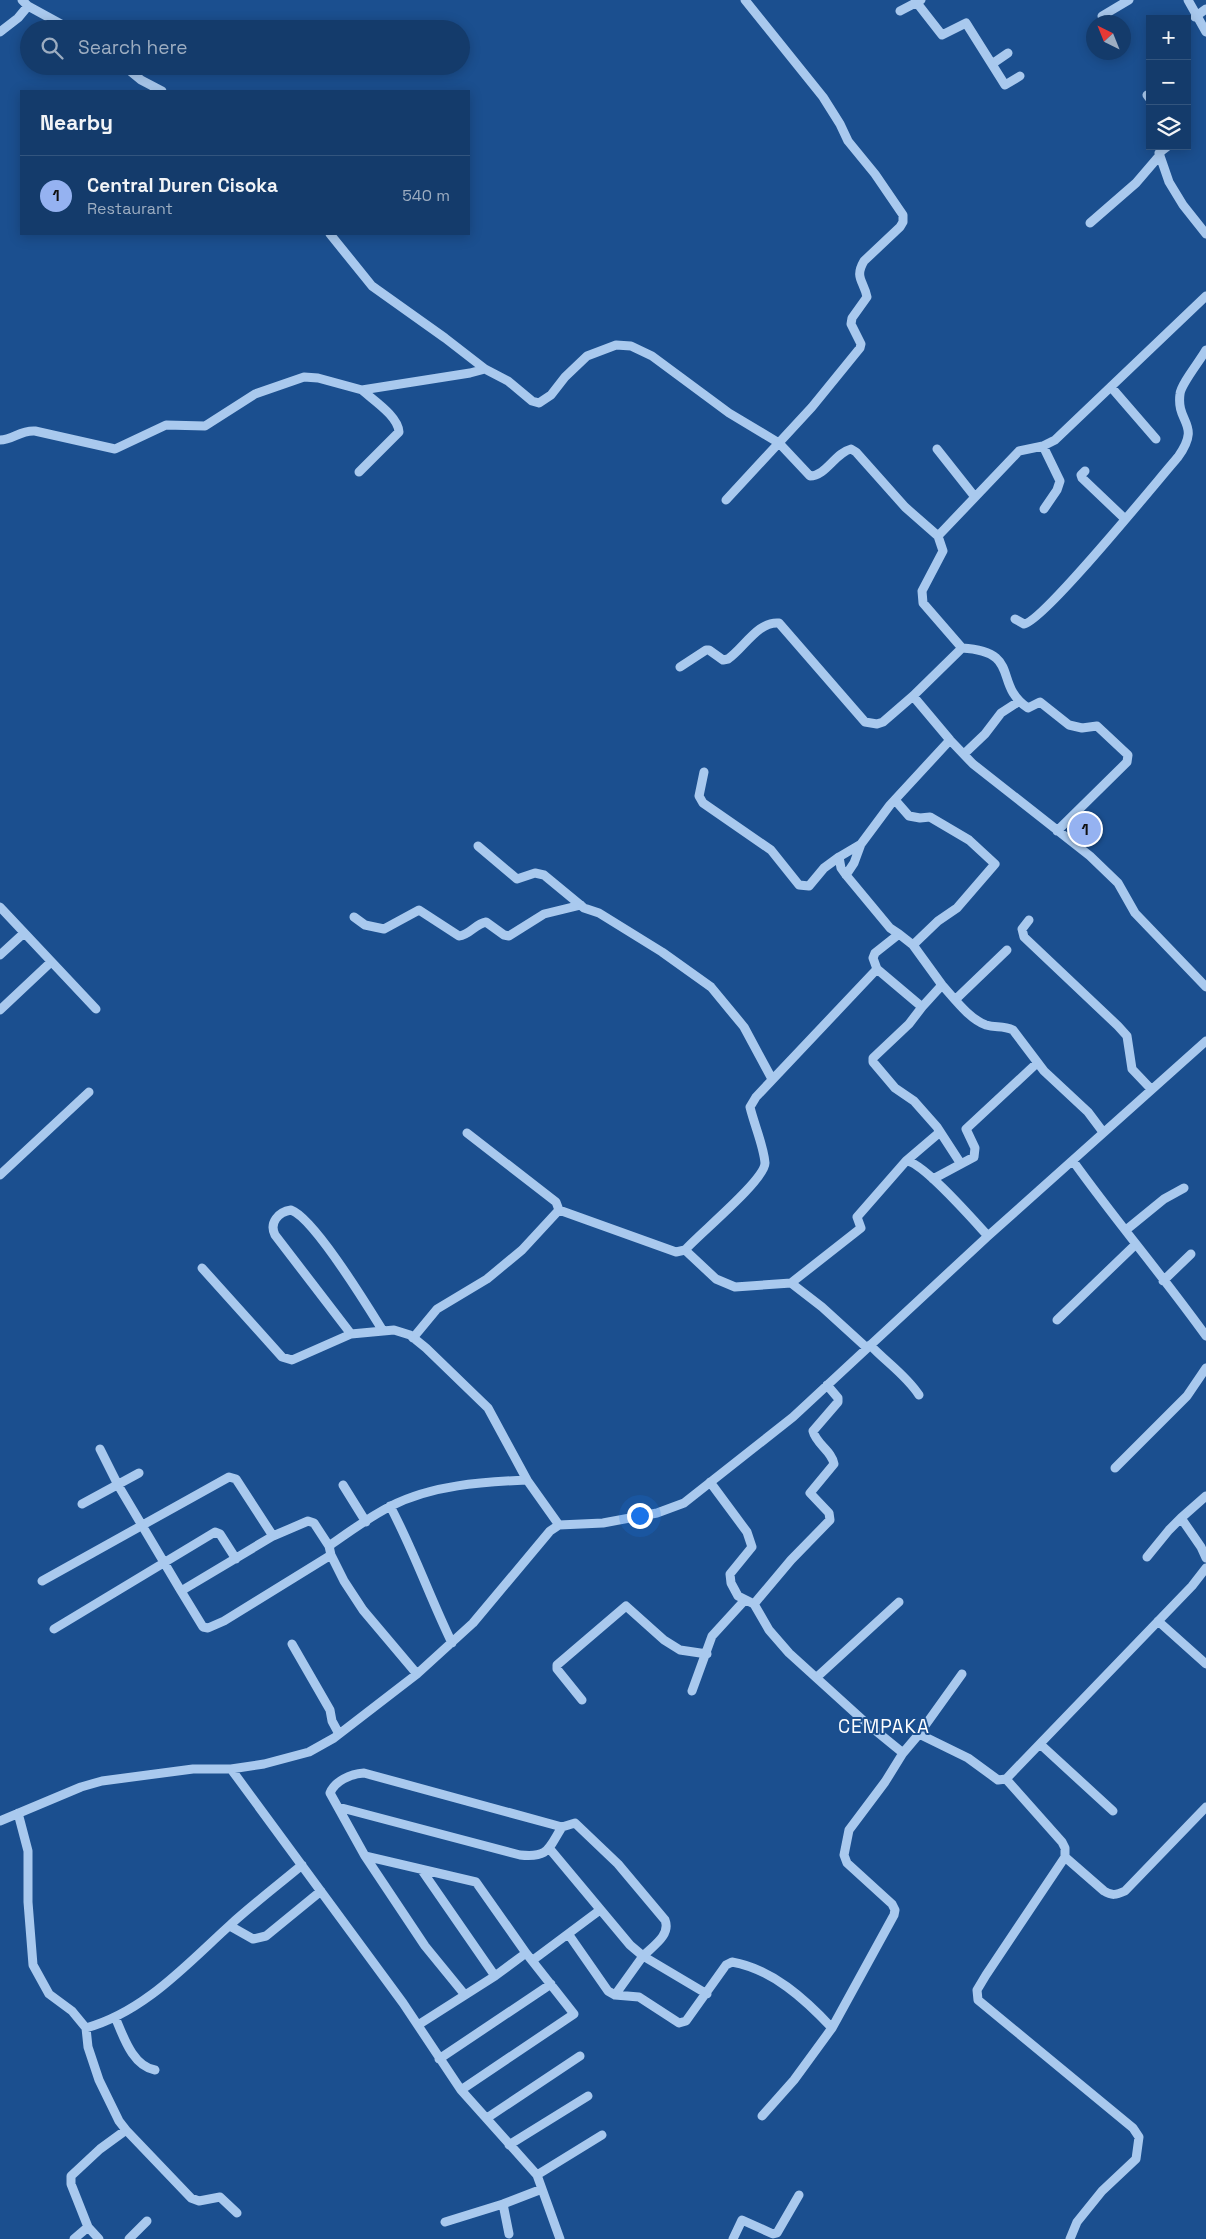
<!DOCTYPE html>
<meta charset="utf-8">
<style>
body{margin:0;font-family:"Space Grotesk",sans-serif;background:#1d4271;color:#f1f3f6}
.controls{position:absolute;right:15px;top:15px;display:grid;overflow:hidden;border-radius:0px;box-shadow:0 2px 12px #0003}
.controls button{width:45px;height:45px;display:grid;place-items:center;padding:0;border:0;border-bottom:1px solid #33557e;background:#143b6b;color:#f1f3f6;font:25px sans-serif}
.compass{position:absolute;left:1086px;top:15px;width:45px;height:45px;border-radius:50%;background:#143b6b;box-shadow:0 2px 12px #0003;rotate:317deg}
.you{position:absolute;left:639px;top:1515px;width:18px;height:18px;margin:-12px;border:4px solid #fff;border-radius:50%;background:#1a73e8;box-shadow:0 0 0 8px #1a73e833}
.badge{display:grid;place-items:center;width:32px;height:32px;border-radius:50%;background:#95b2f1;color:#111;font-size:16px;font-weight:700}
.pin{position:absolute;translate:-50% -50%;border:2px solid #fff;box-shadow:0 1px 5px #0006}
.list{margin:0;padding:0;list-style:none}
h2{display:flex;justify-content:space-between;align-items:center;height:65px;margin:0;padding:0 20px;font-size:21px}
h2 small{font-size:16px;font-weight:400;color:#9dadc1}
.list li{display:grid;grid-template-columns:32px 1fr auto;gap:15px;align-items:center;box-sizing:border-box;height:80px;padding:0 20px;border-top:1px solid #33557e}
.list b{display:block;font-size:19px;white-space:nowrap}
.list p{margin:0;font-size:16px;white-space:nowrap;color:#9dadc1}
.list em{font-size:16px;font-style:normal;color:#9dadc1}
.icon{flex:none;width:28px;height:28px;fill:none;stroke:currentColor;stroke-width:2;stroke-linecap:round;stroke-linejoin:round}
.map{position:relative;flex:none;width:1206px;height:2239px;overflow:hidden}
.search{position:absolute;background:#143b6b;box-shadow:0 2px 12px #0003;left:20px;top:20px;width:450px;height:55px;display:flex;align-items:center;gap:12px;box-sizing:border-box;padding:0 18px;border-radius:28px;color:#9dadc1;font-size:19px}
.panel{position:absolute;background:#143b6b;box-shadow:0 2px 12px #0003;left:20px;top:90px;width:450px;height:145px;border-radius:0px}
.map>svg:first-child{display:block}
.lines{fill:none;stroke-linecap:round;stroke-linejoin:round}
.minor{stroke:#a9c9ee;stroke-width:9}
.labels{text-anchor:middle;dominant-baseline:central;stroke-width:4;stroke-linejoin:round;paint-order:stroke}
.quarter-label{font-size:19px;letter-spacing:1px;fill:#fff;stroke:#1b4f8f}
</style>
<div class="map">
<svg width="1206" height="2239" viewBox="0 0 1206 2239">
<rect width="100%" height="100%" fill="#1b4f8f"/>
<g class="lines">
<path class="minor" d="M22,0L28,6L70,29
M1188,0L1206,32
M917,3L942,35L966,23L1005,85L1020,76
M900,11L921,0
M1102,16L1129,0
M1195,17L1206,9
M0,32L18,18L28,6
M992,64L1008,53
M124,66L141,80L162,91
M1147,95L1150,99
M1168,146L1159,153L1169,182L1183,205L1206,234
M1090,223L1136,183L1160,155
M330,234L372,286L445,338L485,369L508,381L532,401L539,403L551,395L565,377L587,356L616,345L631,346L652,356L729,413L779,443L810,476C826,476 835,453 851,449L856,452L905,507L938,536L1019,451L1043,446L1055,440L1206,296
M1111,387L1156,439
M0,440C13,440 20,430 35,431L115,449L166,425L205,426L255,394L304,377L318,378L362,390L470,373L485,369
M1043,446L1060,481L1057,490L1044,509
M937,449L975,497
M1085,471L1081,475L1082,478L1124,518
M359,472L399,432C398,416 374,401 362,390
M726,500L812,407L860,348L861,344L851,324L852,318L867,297C864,281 854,278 864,261L900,227L903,222V215L875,174L848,141L840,124L823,97L745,0
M1015,619L1024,624C1043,622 1157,481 1178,457C1202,423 1176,424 1180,394C1181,384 1200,361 1206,350
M962,648C1023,652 992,684 1028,708L1040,702L1069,725L1082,728L1097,726L1128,755L1127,762L1057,831
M680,667L706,650H709L723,660L728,659C744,648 758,621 779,623L865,722L877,724L883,722L913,696L962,648L923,603L922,591L943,551L938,536
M913,696L950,740L973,764L1090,856L1118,883L1135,913L1206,987
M964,754L985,734L1001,713L1018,702
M895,800L909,816L920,818L930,817L969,840L995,864L957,908L938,921L913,945
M478,846L517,879L535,873L544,875L584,908L599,913L662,952L711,987L744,1027L772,1079
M839,857L861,844L890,805L950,740
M846,875L854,863L861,844
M0,907L96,1009
M354,917L365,925L384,929L419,910L459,936C470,935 475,924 486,922L504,935L509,936L544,914L581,905
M1029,920L1022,929L1024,937L1118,1026L1127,1036L1132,1069L1151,1089
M899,934L913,945L942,985L922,1007
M0,955L24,933
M877,969L922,1007L909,1024L873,1058V1062L895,1088L914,1101L937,1127L961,1164
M942,985C954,998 969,1019 986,1025C996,1028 1003,1025 1013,1030L1044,1071L1088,1112L1103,1132
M956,999L1007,950
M0,1010L51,962
M467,1133L556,1202L559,1210
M906,1161L940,1132
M1073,1161C1116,1221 1163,1276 1206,1336
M0,1175L89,1092
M933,1179L974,1157L975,1148L966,1129L1037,1063
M1126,1230L1164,1199L1184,1188
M685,1250L716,1279L735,1287L791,1283L822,1307L867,1348
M202,1268L282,1357L292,1360L351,1334L394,1330L410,1335L426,1348L488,1408L527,1480
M1163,1281L1191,1254
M791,1283L861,1228L857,1217L906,1161C922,1161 975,1222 988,1236
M1057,1320L1136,1244
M351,1334L275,1235C269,1223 278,1212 291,1210C314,1218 368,1307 383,1331
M413,1338L437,1309L487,1279L522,1250L559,1210L676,1252L685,1250C699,1234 765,1180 765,1163C764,1147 754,1124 750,1107L756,1097L877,969L873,958L875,953L899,934L890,928L846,875L841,868L839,857L824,868L809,886L799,885L771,850L703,803L699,796L704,772
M870,1345C886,1362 906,1375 919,1395
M100,1449L118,1485L181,1591
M1115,1468L1187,1396L1206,1368
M710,1482L747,1532L752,1547L730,1574L731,1583L738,1596L754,1604L769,1630L789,1653L865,1722L903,1753
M343,1485L366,1522
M1206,1496L1181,1518L1201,1547L1206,1558
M82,1504L139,1473
M390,1506C414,1551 430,1598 452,1643
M308,1521L314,1523L329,1546L331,1555L224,1621L208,1628L203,1627L181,1591L273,1536Z
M329,1546C349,1532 369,1517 391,1506C432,1485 482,1482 527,1480L559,1525
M331,1555L344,1581L363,1610L417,1674
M1147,1557L1169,1530L1181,1518
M42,1581L229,1477L236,1479L273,1536
M754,1604L791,1560L830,1520L829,1513L810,1493L834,1464C832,1451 816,1444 813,1431L838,1402V1398L827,1385
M1158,1621L1206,1664
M54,1629L215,1532L220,1534L236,1559
M292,1644L330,1710L332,1721L339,1734
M817,1677L899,1602
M692,1691L712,1636L744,1601
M582,1700L557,1669V1665L626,1606L664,1640L680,1650L707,1654
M919,1734L962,1674
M1040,1744L1113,1811
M231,1769L403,2003L461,2090L537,2175L560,2239
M1006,1779L1062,1842L1065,1848V1857L986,1975L977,1990L978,2000L1133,2128L1139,2137L1136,2159L1102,2191L1077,2222L1070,2239
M338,1807L520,1855C549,1858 548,1849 562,1827L575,1823L618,1864L665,1920C671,1935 653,1946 643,1956L630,1945L549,1848
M18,1813L28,1851V1902L33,1965L49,1994L72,2011L86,2028L88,2047L99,2080L119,2121L126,2130L100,2149L71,2176V2184L88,2227L99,2239
M0,1821L81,1787L102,1781L193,1769H231L264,1764L309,1752L334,1738L417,1674L473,1623L550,1531L559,1525L603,1523L657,1513L684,1503L793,1417L988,1236L1206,1041
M365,1856L476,1882L526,1953L574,2014L461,2090
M1065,1857L1104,1891C1112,1896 1116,1895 1125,1891L1206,1807
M421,1869L495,1976
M230,1926L253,1939L266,1936L321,1891
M569,1935L608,1991L615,1995L639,1997L679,2023L686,2021L726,1965L732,1962C772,1969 805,1999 832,2028
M533,1960L600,1910
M465,1995L425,1946L365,1856L330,1793C335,1781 350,1774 364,1773L562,1827
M615,1995L643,1956L707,1994
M115,2017C123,2035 132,2066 155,2070
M418,2025L495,1976L526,1953
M86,2028C144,2012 186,1965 229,1926C252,1905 278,1885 302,1865
M439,2059L551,1984
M762,2116L794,2080L832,2028L894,1915L895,1910L892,1904L847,1863L844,1855L849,1830L885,1782L903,1753L919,1734L968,1758L998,1780L1006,1779L1192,1586L1206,1568
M487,2118L580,2056
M126,2130L191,2198L199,2201L220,2197L237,2213
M509,2145L588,2096
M537,2175L602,2135
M503,2204L509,2234
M445,2222L503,2204L542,2189
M74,2239L88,2227
M129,2239L147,2221
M733,2239L742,2220L773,2234L777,2233L799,2195"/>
</g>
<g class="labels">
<g class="quarter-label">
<text x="884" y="1726">CEMPAKA</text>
</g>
</g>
</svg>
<div class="controls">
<button>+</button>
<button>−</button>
<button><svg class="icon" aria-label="layers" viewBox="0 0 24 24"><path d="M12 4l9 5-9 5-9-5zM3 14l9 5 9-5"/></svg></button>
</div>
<svg class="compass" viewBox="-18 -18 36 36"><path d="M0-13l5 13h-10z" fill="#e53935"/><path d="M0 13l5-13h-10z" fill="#9dadc1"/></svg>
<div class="you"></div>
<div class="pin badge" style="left:1085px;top:829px">1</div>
<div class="search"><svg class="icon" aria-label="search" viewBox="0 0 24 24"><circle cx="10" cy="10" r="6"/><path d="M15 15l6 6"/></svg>Search here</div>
<section class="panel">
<h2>Nearby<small></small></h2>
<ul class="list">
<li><span class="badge">1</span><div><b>Central Duren Cisoka</b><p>Restaurant</p></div><em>540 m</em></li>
</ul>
</section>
</div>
